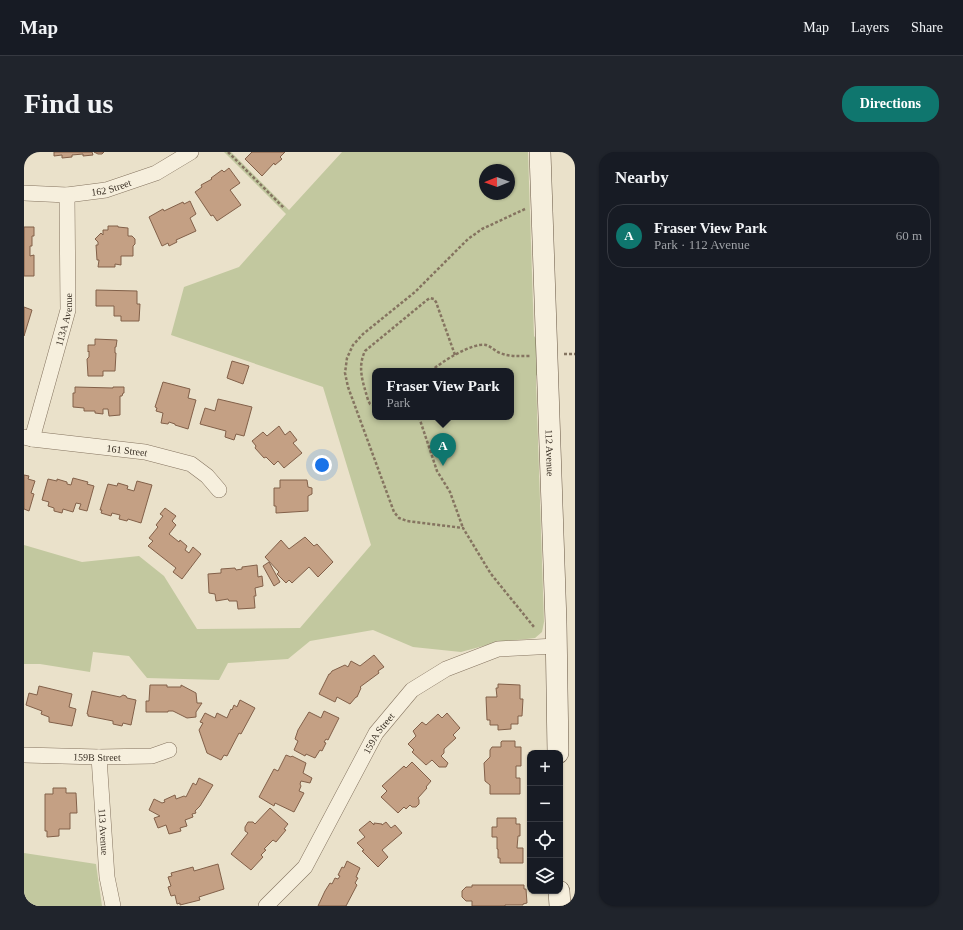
<!DOCTYPE html>
<meta charset="utf-8">
<style>
body{margin:0;font-family:"Times New Roman",serif;background:#20242c;color:#f1f3f6}
.controls{position:absolute;right:12px;bottom:12px;display:grid;overflow:hidden;border-radius:8px;box-shadow:0 1px 3px #0004}
.controls button{width:36px;height:36px;display:grid;place-items:center;padding:0;border:0;border-bottom:1px solid #363941;background:#171b24;color:#f1f3f6;font:20px sans-serif}
.compass{position:absolute;left:455px;top:12px;width:36px;height:36px;border-radius:50%;background:#171b24;box-shadow:0 1px 3px #0004;rotate:269deg}
.you{position:absolute;left:298px;top:313px;width:14px;height:14px;margin:-10px;border:3px solid #fff;border-radius:50%;background:#1a73e8;box-shadow:0 0 0 6px #1a73e833}
.badge{display:grid;place-items:center;width:26px;height:26px;border-radius:50%;background:#0f766e;color:#fff;font-size:13px;font-weight:700}
.pin{position:absolute;translate:-50% -33px;filter:drop-shadow(0 1px 2px #0008)}
.pin::after{content:'';position:absolute;top:21px;width:14px;height:12px;background:inherit;clip-path:polygon(0 0,100% 0,50% 100%)}
.popup{position:absolute;left:348px;top:216px;width:142px;height:52px;box-sizing:border-box;display:grid;place-content:center;border-radius:8px;background:#171b24;filter:drop-shadow(0 1px 3px #0005);font-size:13px;white-space:nowrap;color:#9ea1a6}
.popup b{font-size:15px;color:#f1f3f6}
.popup::after{content:'';position:absolute;left:50%;top:100%;margin-left:-8px;border:8px solid transparent;border-top-color:#171b24}
.list{margin:0;padding:0;list-style:none}
h2{display:flex;justify-content:space-between;align-items:center;height:52px;margin:0;padding:0 16px;font-size:17px}
h2 small{font-size:13px;font-weight:400;color:#9ea1a6}
.list li{display:grid;grid-template-columns:26px 1fr auto;gap:12px;align-items:center;box-sizing:border-box;height:64px;margin:0 8px 8px;padding:0 8px;border:1px solid #363941;border-radius:16px}
.list b{display:block;font-size:15px;white-space:nowrap}
.list p{margin:0;font-size:13px;white-space:nowrap;color:#9ea1a6}
.list em{font-size:13px;font-style:normal;color:#9ea1a6}
.icon{flex:none;width:22px;height:22px;fill:none;stroke:currentColor;stroke-width:2;stroke-linecap:round;stroke-linejoin:round}
.map{position:relative;flex:none;width:551px;height:754px;overflow:hidden;border-radius:16px}
header{display:flex;align-items:center;gap:24px;box-sizing:border-box;height:56px;padding:0 20px;background:#171b24;border-bottom:1px solid #363941}
header strong{font-size:19px}
nav{display:flex;gap:22px;margin-inline-start:auto;font-size:14px}
.intro{display:flex;align-items:center;justify-content:space-between;box-sizing:border-box;height:96px;padding:0 24px}
h1{margin:0;font-size:28px}
.button{padding:10px 18px;border-radius:16px;background:#0f766e;color:#fff;font-size:14px;font-weight:700}
main{display:flex;gap:24px;padding:0 24px}
aside{flex:1;background:#171b24;border-radius:16px;box-shadow:0 1px 3px #0004}
.map>svg:first-child{display:block}
.green{fill:#c2c89f;fill-rule:evenodd}
.building{fill:#c4a084;stroke:#826049}
.lines{fill:none;stroke-linecap:round;stroke-linejoin:round}
.street-casing{stroke:#857460;stroke-width:16}
.secondary-casing{stroke:#675643;stroke-width:22}
.path{stroke:#857460;stroke-width:2.5;stroke-dasharray:3 2;stroke-linecap:butt}
.street{stroke:#f6efdd;stroke-width:15}
.secondary{stroke:#f6efdd;stroke-width:21}
.labels{text-anchor:middle;dominant-baseline:central;stroke-width:3.5;stroke-linejoin:round;paint-order:stroke}
.street-label{font-size:10px;fill:#372d22;stroke:#f2ebd9}
</style>
<header>
<strong>Map</strong>
<nav><a>Map</a><a>Layers</a><a>Share</a></nav>
</header>
<div class="intro"><h1>Find us</h1><a class="button">Directions</a></div>
<main>
<div class="map">
<svg width="551" height="754" viewBox="0 0 551 754">
<rect width="100%" height="100%" fill="#eae1ca"/>
<path class="green" d="M200,0H207L265,58L318,0H504L510,184L515,190V220L512,224V228L520,470L518,480L511,486L474,490L437,500L389,495L349,478L286,489L264,507L204,511L195,528L123,526L105,504L69,500L66,520L16,512H0V393L58,410L115,404L140,424L173,477L276,476L347,393L299,235L147,183L160,135L215,115L262,62ZM461,18H485V42H461ZM351,219H487V265H351Z
M0,701L72,712L78,754H0Z"/>
<path class="building" d="M30,0H68L69,3L59,4V2L48,3V5L38,6V3L30,4Z
M70,0H80L78,2H74Z
M228,0H261L256,5L258,7L251,13L250,11L238,24L221,7Z
M205,16L216,31L206,38L217,53L193,69L189,63L187,64L171,40L178,35L177,33L188,27L187,26L198,18L200,20Z
M166,49L172,62L166,66L172,79L152,88L153,90L145,94L144,91L138,94L125,65L139,57L140,59L159,50L160,52Z
M84,74H94V75L104,76V84H108L111,87V92L109,94V104H97V113L91,112V115H74L75,108H73L72,93H74V90L71,87L77,81L79,83V78H84Z
M0,75H10V84H8V94H6V104L10,103V124H0Z
M72,138L113,139V152H116L115,169H97V164H90V154H72Z
M0,155L8,158L0,184Z
M71,187L93,188L92,195H91V201H92L91,219H79V224H64L63,207L65,205V199L64,200V193H71Z
M208,209L225,214L219,232L203,226Z
M139,230L166,237L164,246L172,248L164,277L151,273V272L145,270L144,272L137,271L139,261L132,259L133,256L131,255Z
M51,235L89,236V235H100V241H99L98,244H96V263L85,264L84,257H79V262L71,261V259H60V256L49,255V241H51Z
M194,247L228,255L220,284L212,282L210,288L201,285L202,279L176,272L181,256L191,259Z
M255,274L261,283L266,279L273,288L269,291L278,301L260,316L254,309L250,313L242,305L240,306L231,296L232,294L228,289L239,280L243,284Z
M0,323L5,324L4,327L11,329L7,341L10,342L5,359L0,357Z
M49,326L64,330L63,332L70,334L63,359L55,357L57,352L52,351L49,360L39,357L38,361L30,359V356L24,354L25,350L18,348L24,327L33,329V327L43,330V332L47,333Z
M256,328H283L284,335L288,336V342L284,344V359L252,361V354H250V336H256Z
M113,329L128,333L117,371L104,367L103,369L95,367L96,363L88,361L87,364L77,361L78,358H76L84,332L93,334L94,331L104,334L103,337L110,339Z
M141,356L152,364L148,369L152,373L145,382L155,390L156,388L163,394L161,398L165,401L169,395L177,402L158,427L149,420L152,416L124,394L129,389L125,386L134,375L132,373L139,364L136,362Z
M281,385L290,394L293,392L309,410L294,425L285,415L268,431L265,428L262,431L253,422L255,420L241,405L257,388L265,397Z
M245,410L256,430L250,434L239,414Z
M233,413L234,425L238,424L239,434L231,436L232,444H230L231,456L214,457L213,449H205L204,447L192,449L191,442L185,441L184,422L197,421V417L211,416L212,418L218,417V415Z
M350,503L360,515L354,519L355,521L336,535L337,536L333,545H332L326,552L313,545L311,550L295,542L305,522H306L308,519L321,513L324,515L327,509L336,514Z
M474,532L496,533V547H499L498,564H494V572H487V577L474,578V573H466V568H463L462,545H473L472,536H474Z
M126,533H143V535H157V533L172,541L173,551H178L172,560V565L163,566L149,559H144V560H122V549H125Z
M15,534L48,542L45,555L52,557L48,574L25,570V565L17,562L18,559L2,553L5,541L13,543Z
M68,539L96,545L99,543L102,544L103,546L112,548L107,573L99,571L98,574L89,572V569L64,564V562H63Z
M216,548L231,556L217,582L215,581L203,604L200,603L197,608L183,601L175,578L179,571L176,570L181,561L191,566L193,561L203,566L207,557L208,558L210,553L213,555Z
M300,559L315,566L304,588L302,587L300,590L302,591L298,599L296,598L291,606L282,602L281,604L270,598L274,589L271,587L274,578L285,560L297,566Z
M423,561L436,576L429,583L432,586L420,597V601L417,604L424,611L422,615H415L408,608L402,613L388,600L390,598L384,592L392,584L389,579L398,570L402,573L414,562L418,566Z
M478,589H491V595H497V614H492V626H496V642H466V633L461,629L460,611L466,605V598L468,595H477V590Z
M262,603L267,605L268,604L282,611L279,621L288,626L286,631L277,629L276,632L277,634L275,639L280,641L270,660L251,651L250,654L235,645L250,617L254,619Z
M388,610L407,629L402,635L403,636L394,646L395,648V652L392,655H388L386,653L382,657L380,655L374,661L357,645L363,639L358,634L380,614L382,616Z
M175,626L189,633L176,654L171,659L172,661L168,662L169,665L161,668L163,674L156,676L157,679L145,682L142,673L134,676L130,666L136,664L125,658L130,647L138,651L141,650L140,648L151,643L152,647L160,644L162,645L169,631L172,633Z
M29,636H42V641H52L53,661H46V677H35V684L23,685V679H21V642H29Z
M246,656L264,672L260,677L262,678L252,690L249,688L240,697L242,698L237,703L239,705L227,718L207,702L224,681L221,679V675L224,670H229L231,672Z
M473,666H492V672H496V684H494L493,696H499V711H476V706H474V697H473V685H468V675H473Z
M346,669L350,673V671L358,672V673L362,670L367,676L371,673L378,681L358,698L364,705L354,715L338,699L340,698L333,691L341,685L335,678Z
M323,709L336,716L332,725L334,726L331,731L333,733L322,754H294L301,739L306,731L308,732L311,726L314,727L316,724L314,723L318,715L320,716Z
M194,712L200,737L175,745L176,748L156,753V751L153,752L151,743L147,744L144,735L147,734L144,725L148,724L147,721L169,715L170,719Z
M448,733H500V737H502L503,751L499,752V753H481V754H448V749H442L438,745V739L442,735H448Z"/>
<g class="lines">
<defs>
<g id="street">
<path id="s1" d="M0,41L43,43L82,38L132,21L167,0"/>
<path id="s2" d="M0,285L8,287L121,300L167,312L183,324L195,338"/>
<path id="s3" d="M8,287L44,158L43,43"/>
<path id="s4" d="M0,603L75,605L128,604L145,598"/>
<path id="s5" d="M75,605L83,725L89,754"/>
<path id="s6" d="M242,754L281,715L352,581L388,538L422,517L474,497L532,494"/>
</g>
<g id="secondary">
<path id="s7" d="M516,0L532,471L534,601"/>
<path d="M535,739L536,754"/>
</g>
</defs>
<use href="#street" class="street-casing"/>
<use href="#secondary" class="secondary-casing"/>
<path class="path" d="M204,0L260,56
M501,57L458,77L444,87L391,140L339,182L329,193L323,206L321,221L324,235L370,360L375,366L383,369L439,376L467,422L510,475
M540,202H551
M407,219C417,210 449,190 462,193C468,195 471,199 476,201C486,205 496,204 507,204
M351,254L346,252L344,248C339,230 333,216 341,199L403,148L406,146L410,147L412,150L431,203
M395,265L413,319L426,340L439,376"/>
<use href="#street" class="street"/>
<use href="#secondary" class="secondary"/>
</g>
<g class="labels">
<g class="street-label">
<text stroke="none"><textPath href="#s1" startOffset="88">162 Street</textPath></text>
<text stroke="none"><textPath href="#s3" startOffset="124">113A Avenue</textPath></text>
<text stroke="none"><textPath href="#s2" startOffset="104">161 Street</textPath></text>
<text stroke="none"><textPath href="#s7" startOffset="301">112 Avenue</textPath></text>
<text stroke="none"><textPath href="#s6" startOffset="208">159A Street</textPath></text>
<text stroke="none"><textPath href="#s4" startOffset="73">159B Street</textPath></text>
<text stroke="none"><textPath href="#s5" startOffset="75">113 Avenue</textPath></text>
</g>
</g>
</svg>
<div class="controls">
<button>+</button>
<button>−</button>
<button><svg class="icon" aria-label="locate" viewBox="0 0 24 24"><circle cx="12" cy="12" r="6"/><path d="M12 2v4M12 18v4M2 12h4M18 12h4"/></svg></button>
<button><svg class="icon" aria-label="layers" viewBox="0 0 24 24"><path d="M12 4l9 5-9 5-9-5zM3 14l9 5 9-5"/></svg></button>
</div>
<svg class="compass" viewBox="-18 -18 36 36"><path d="M0-13l5 13h-10z" fill="#e53935"/><path d="M0 13l5-13h-10z" fill="#9ea1a6"/></svg>
<div class="you"></div>
<div class="pin badge" style="left:419px;top:314px">A</div>
<div class="popup"><b>Fraser View Park</b>Park</div>
</div>
<aside>
<h2>Nearby<small></small></h2>
<ul class="list">
<li><span class="badge">A</span><div><b>Fraser View Park</b><p>Park · 112 Avenue</p></div><em>60 m</em></li>
</ul>
</aside>
</main>
